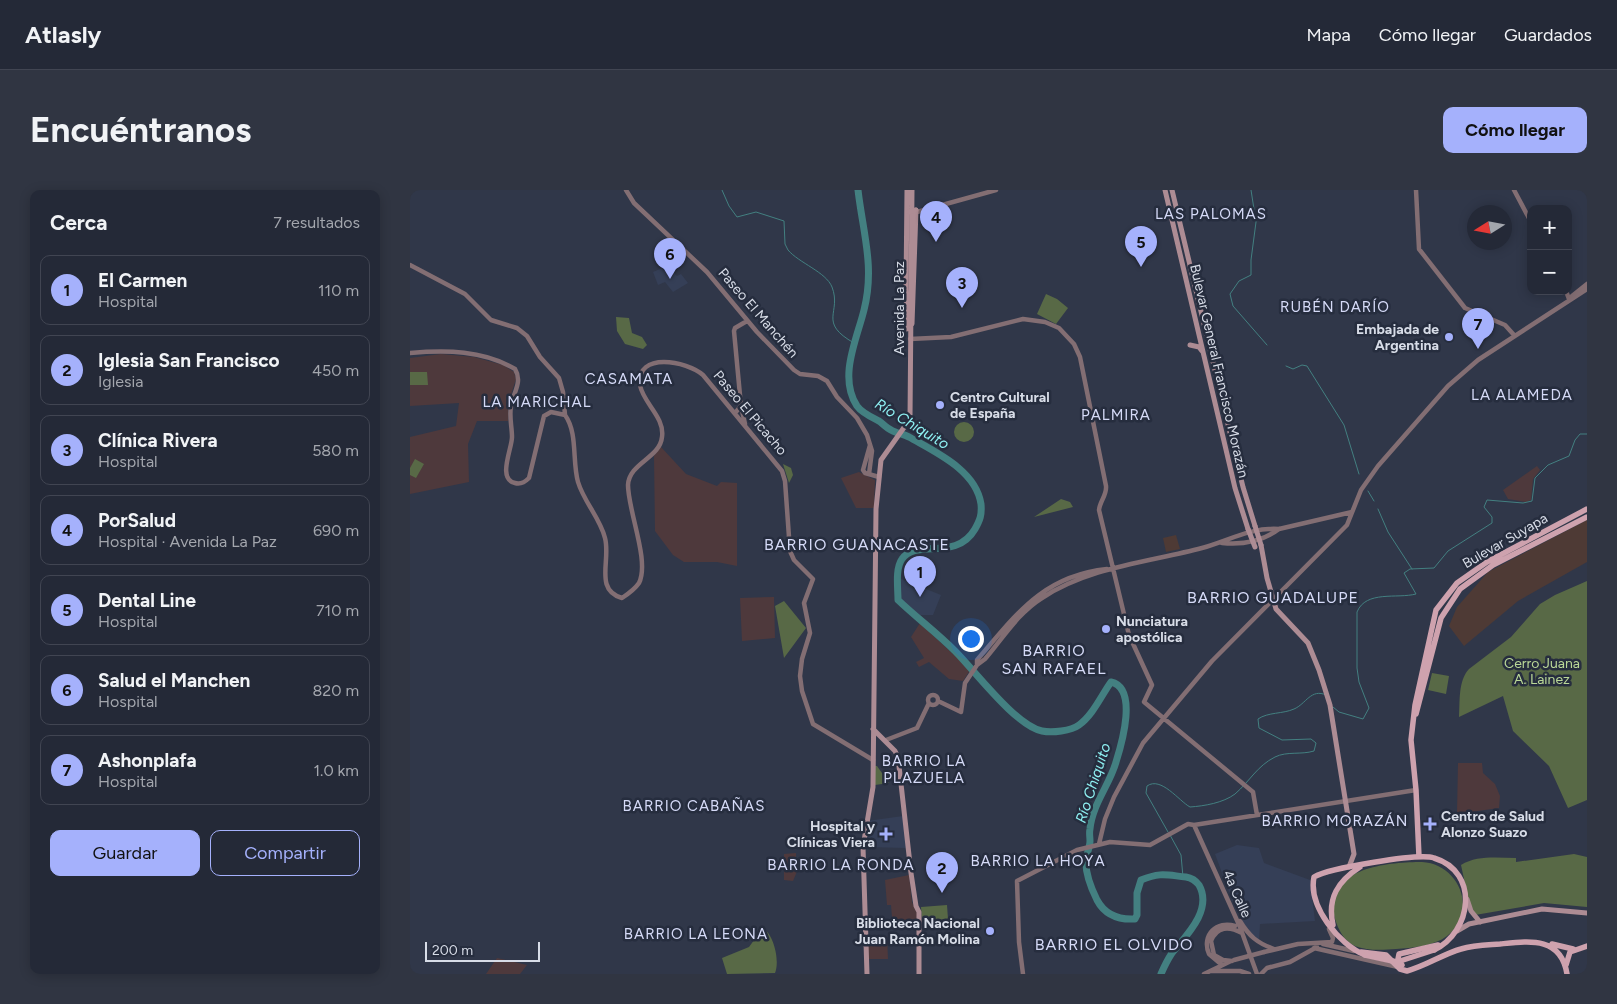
<!DOCTYPE html>
<html lang="es">
<meta charset="utf-8">
<style>
body{margin:0;font-family:Figtree,sans-serif;background:#303542;color:#f1f3f6}
.controls{position:absolute;right:15px;top:15px;display:grid;overflow:hidden;border-radius:10px;box-shadow:0 2px 12px #0003}
.controls button{width:45px;height:45px;display:grid;place-items:center;padding:0;border:0;border-bottom:1px solid #414552;background:#242937;color:#f1f3f6;font:25px sans-serif}
.compass{position:absolute;left:1057px;top:15px;width:45px;height:45px;border-radius:50%;background:#242937;box-shadow:0 2px 12px #0003;rotate:259deg}
.scale{position:absolute;left:15px;bottom:12px;width:115px;box-sizing:border-box;padding-left:5px;border:2px solid #d7dce7;border-top:0;font-size:14px;line-height:18px;white-space:nowrap;color:#d7dce7;-webkit-text-stroke:4px #262d3e;paint-order:stroke}
.you{position:absolute;left:560px;top:448px;width:18px;height:18px;margin:-12px;border:4px solid #fff;border-radius:50%;background:#1a73e8;box-shadow:0 0 0 8px #1a73e833}
.badge{display:grid;place-items:center;width:32px;height:32px;border-radius:50%;background:#a5b1fc;color:#111;font-size:16px;font-weight:700}
.pin{position:absolute;translate:-50% -41px;filter:drop-shadow(0 1px 2px #0008)}
.pin::after{content:'';position:absolute;top:26px;width:18px;height:15px;background:inherit;clip-path:polygon(0 0,100% 0,50% 100%)}
.list{margin:0;padding:0;list-style:none}
h2{display:flex;justify-content:space-between;align-items:center;height:65px;margin:0;padding:0 20px;font-size:21px}
h2 small{font-size:16px;font-weight:400;color:#a3a6ad}
.list li{display:grid;grid-template-columns:32px 1fr auto;gap:15px;align-items:center;box-sizing:border-box;height:70px;margin:0 10px 10px;padding:0 10px;border:1px solid #414552;border-radius:10px}
.list b{display:block;font-size:19px;white-space:nowrap}
.list p{margin:0;font-size:16px;white-space:nowrap;color:#a3a6ad}
.list em{font-size:16px;font-style:normal;color:#a3a6ad}
.actions{display:flex;gap:10px;padding:15px 20px}
.actions a{flex:1;padding:11px 0;border:1px solid #a5b1fc;border-radius:10px;text-align:center;font-size:18px;color:#a5b1fc}
.actions .main{background:#a5b1fc;color:#111}
.map{position:relative;flex:none;width:1177px;height:784px;overflow:hidden;border-radius:10px}
header{display:flex;align-items:center;gap:30px;box-sizing:border-box;height:70px;padding:0 25px;background:#242937;border-bottom:1px solid #414552}
header strong{font-size:24px}
nav{display:flex;gap:28px;margin-inline-start:auto;font-size:18px}
.intro{display:flex;align-items:center;justify-content:space-between;box-sizing:border-box;height:120px;padding:0 30px}
h1{margin:0;font-size:35px}
.button{padding:12px 22px;border-radius:10px;background:#a5b1fc;color:#111;font-size:18px;font-weight:700}
main{display:flex;gap:30px;padding:0 30px}
aside{flex:1;background:#242937;border-radius:10px;box-shadow:0 2px 12px #0003}
.map>svg:first-child{display:block}
.built{fill:#353f57}
.industrial{fill:#4e3a35}
.education{fill:#4e393c}
.green{fill:#586946}
.lines{fill:none;stroke-linecap:round;stroke-linejoin:round}
.stream{stroke:#438081;stroke-width:1}
.river{stroke:#438081;stroke-width:7}
.tertiary{stroke:#836e73;stroke-width:4.5}
.secondary{stroke:#ad8c94;stroke-width:5}
.primary{stroke:#cea2ae;stroke-width:5.5}
.tertiary-bridge{stroke:#836e73;stroke-width:4.5}
.secondary-bridge{stroke:#ad8c94;stroke-width:5}
.primary-bridge{stroke:#cea2ae;stroke-width:5.5}
.poi-dot{fill:#a5b1fc;stroke:#262d3e;stroke-width:2}
.labels{text-anchor:middle;dominant-baseline:central;stroke-width:5;stroke-linejoin:round;paint-order:stroke}
.street-label{font-size:14px;fill:#d7dce7;stroke:#262d3e}
.poi-label{font-size:14px;font-weight:bold;fill:#d7dce7;stroke:#262d3e;text-anchor:end}
.park-label{font-size:14px;fill:#bad897;stroke:#262d3e}
.neighbourhood-label{font-size:15px;letter-spacing:1px;fill:#d5daf7;stroke:#262d3e}
.water-label{font-size:15px;font-style:italic;fill:#8ff1f3;stroke:#262d3e}
.quarter-label{font-size:16px;letter-spacing:1px;fill:#d5daf7;stroke:#262d3e}
</style>
<header>
<strong>Atlasly</strong>
<nav><a>Mapa</a><a>Cómo llegar</a><a>Guardados</a></nav>
</header>
<div class="intro"><h1>Encuéntranos</h1><a class="button">Cómo llegar</a></div>
<main>
<aside>
<h2>Cerca<small>7 resultados</small></h2>
<ul class="list">
<li><span class="badge">1</span><div><b>El Carmen</b><p>Hospital</p></div><em>110 m</em></li>
<li><span class="badge">2</span><div><b>Iglesia San Francisco</b><p>Iglesia</p></div><em>450 m</em></li>
<li><span class="badge">3</span><div><b>Clínica Rivera</b><p>Hospital</p></div><em>580 m</em></li>
<li><span class="badge">4</span><div><b>PorSalud</b><p>Hospital · Avenida La Paz</p></div><em>690 m</em></li>
<li><span class="badge">5</span><div><b>Dental Line</b><p>Hospital</p></div><em>710 m</em></li>
<li><span class="badge">6</span><div><b>Salud el Manchen</b><p>Hospital</p></div><em>820 m</em></li>
<li><span class="badge">7</span><div><b>Ashonplafa</b><p>Hospital</p></div><em>1.0 km</em></li>
</ul>
<div class="actions"><a class="main">Guardar</a><a>Compartir</a></div>
</aside>
<div class="map">
<svg width="1177" height="784" viewBox="0 0 1177 784">
<rect width="100%" height="100%" fill="#303749"/>
<path class="built" d="M257,76L267,86L271,84L278,93L263,102L255,92L248,95L243,82Z
M491,389L531,405L523,425H506L490,409Z
M493,626L496,658L456,657L457,631Z
M827,655L849,658L854,673L900,690L905,731L850,734L849,751L840,744L825,718L805,664Z"/>
<path class="industrial" d="M1177,330V372L1108,411L1054,456L1039,436L1047,417L1078,382Z
M766,345L770,359L756,362L753,348Z"/>
<path class="education" d="M31,164L64,167L93,175L104,182L106,189L98,214V231H67L58,254L59,292L0,304V247L46,236L49,213L0,216V168Z
M251,257L276,284L307,296L311,292L327,293V376L307,372H274L263,365L245,341L244,266Z
M1127,276L1130,280L1123,289L1121,310L1116,312L1098,309L1093,300Z
M449,282L465,290L464,318H446L431,288Z
M364,407L365,448L332,451L330,408Z
M510,433L560,480L553,491L539,489L519,472L509,477L506,472L514,468L501,447Z
M1048,573H1072L1073,583L1085,594L1090,606L1089,618L1047,624Z
M386,663V669L393,677V681L388,679L383,691L374,690V664Z
M499,685L502,712L507,723L509,738L483,740L481,715H477L475,690Z
M477,746L478,769H458V748Z
M87,768L117,775L110,784H76Z"/>
<path class="green" d="M636,104L647,109L658,118L646,134L627,124Z
M206,127L219,128L222,143L232,147L237,155L233,159L215,154L207,141Z
M0,182H17L18,195H0Z
M544 242a10 10 0 1 1 20 0a10 10 0 1 1-20 0Z
M5,269L14,274L6,288L0,285V278Z
M373,274L381,278L383,285L379,293Z
M651,309L660,312L663,317L624,327Z
M1177,391V610L1158,618L1139,576L1103,541L1093,506L1049,527C1050,511 1048,491 1059,479L1101,447L1130,414L1145,405Z
M374,411L396,438L374,468L365,416Z
M1022,483L1039,486L1036,504L1018,500Z
M465,576H467L479,593L465,595Z
M1164,664L1177,667V717L1134,713L1065,725L1059,712L1051,675C1067,665 1088,668 1106,668V672Z
M1012,672C1049,674 1069,721 1037,746C1024,756 1002,758 986,759C973,760 957,761 945,756C934,751 928,739 925,729C911,678 978,672 1012,672Z
M537,715L538,729L512,731L511,717Z
M353,738C364,745 370,771 365,783L317,784L312,768L339,757Z"/>
<g class="lines">
<path class="stream" d="M312,0L319,16L327,27L346,22L374,31L375,54L378,60C389,73 416,82 422,97C432,123 407,132 444,153
M841,0L846,32L841,70V85L829,91L820,104L823,116L857,155
M876,176L883,179L892,175L897,176L934,235L949,284
M958,301L964,311
M968,319L978,342L1002,379
M923,517L929,522L953,529L959,518L949,492L947,478V422C956,400 987,409 1006,404L994,383L1000,379L1024,378L1038,361L1082,333V327L1074,317L1077,310L1113,313L1122,311L1125,288L1138,275L1159,266L1165,250L1170,244H1177
M758,642L736,603L737,596C751,586 769,611 780,617C794,616 813,613 825,604C840,591 847,576 865,567C877,561 891,565 904,561L906,553L901,549L872,550L849,538L848,529C858,522 873,524 884,519C896,514 901,498 916,505
M760,645L771,665L773,687"/>
<path class="river" d="M448,0C453,43 465,77 454,120C447,149 428,187 447,216C452,223 461,227 469,231C473,234 477,238 481,240C486,243 493,244 499,247C525,262 566,280 571,314C572,325 570,330 565,339C546,372 506,348 492,369C485,379 488,398 488,410C507,428 527,443 545,461C565,481 606,536 632,541C642,543 661,541 669,535C683,525 691,506 701,492C728,498 712,553 706,572C700,594 682,615 680,639C679,643 680,647 680,651C680,657 677,663 676,669C675,683 681,698 687,710C695,725 708,730 725,729L727,725V703L731,690C751,682 756,685 776,687C782,688 786,691 789,695C803,720 776,746 762,763C758,769 754,777 751,784"/>
<path class="tertiary" d="M216,0L224,13L297,82L347,142L384,180L390,184L408,186L417,191L427,207L447,228L457,245L462,261L459,284
M1006,0L1009,59L1055,118L1095,135L1104,145
M1104,0L1121,32
M507,22L586,0
M0,75L55,104L81,130L107,138L117,146L130,167L149,188L153,202L155,225
M1156,101L1159,109
M1162,106L1177,94
M500,149L541,147L613,129L635,132L649,138L664,154L670,167L696,296C697,305 690,311 689,320L719,445L742,495L734,512L843,602L847,625
M0,163C36,160 73,160 105,179C113,192 103,203 101,216C99,227 102,237 102,247C102,259 87,289 105,293C111,295 115,292 119,288L134,226L141,222L155,225C168,243 162,271 168,292C174,312 190,328 195,348C201,370 184,400 212,408C218,404 225,399 229,393C240,371 218,321 218,295C219,273 250,268 252,247C255,227 233,213 230,195C226,161 277,171 293,185L372,281L375,291L380,361L384,370L403,389L394,413L400,443L392,469L390,486L392,501L403,534L463,570
M331,216L335,234
M325,223L331,216L324,141L325,138L337,131
M460,255L453,280L455,283L469,287
M812,353C833,355 852,352 869,339
M567,475L575,469C593,448 608,423 632,408C679,377 739,372 792,358C818,351 841,337 869,339L942,322
M518 510a5 5 0 1 1 10 0a5 5 0 1 1-10 0Z
M528,511L551,522L555,493L567,475V470C606,425 632,386 697,379
M476,550L507,538L519,513
M784,635L830,737L847,784
M689,654L695,629L704,607L733,553L802,471L937,335L951,300L968,276L1038,196L1068,170L1177,99
M830,731C839,746 847,753 864,759
M913,754L944,761
M904,758L988,777
M854,762L888,754L922,752L923,748L919,739
M822,771L813,770L804,765L801,751C807,736 819,736 832,743
M812,775L799,764C791,745 807,730 825,736
M801,781H830L839,784
M613,784L609,752L607,691L667,660L700,652L740,655L778,634L784,635L1006,600
M794,784L821,771
M851,784L857,778L880,772L907,757"/>
<path class="secondary" d="M755,0L825,298L838,339
M762,0L833,297L845,336
M502,134L506,20
M497,139L496,98L497,0
M780,155L789,157L792,161
M851,355L857,388L866,419L898,453L909,480L920,515L944,664L939,677
M463,539L485,561L488,567L501,683L506,716L509,722V784
M1057,709L1061,721L1070,732
M1047,741L1059,734L1132,719L1177,723
M457,784L453,657L463,597L466,319L471,270L500,229L502,0"/>
<path class="primary" d="M1006,524L1031,428L1050,399L1083,375L1177,327
M1009,667L1006,600L1001,550L1005,515L1026,420L1047,393L1077,372L1177,319
M923,735C917,708 928,691 950,677
M1142,754L1163,759
M951,762L976,765L990,779L997,781C1016,776 1033,764 1051,759C1064,755 1077,755 1090,754C1119,751 1151,746 1157,784
M955,765C929,755 898,716 904,687C919,678 1009,663 1024,668C1070,682 1062,742 1024,760
M992,775L988,769L989,764L1028,755
M1156,775L1160,762L1177,756"/>
<path class="tertiary-bridge" d="M824,770L854,762"/>
<path class="secondary-bridge" d="M499,22L506,20
M845,336L851,355
M838,339L845,357"/>
<path class="primary-bridge" d="M955,765L987,772L1024,760"/>
</g>
<g class="poi-dot">
<circle cx="1039" cy="147" r="5"/>
<circle cx="530" cy="215" r="5"/>
<circle cx="696" cy="439" r="5"/>
<path d="M1017.5 626.5h5v5h5v5h-5v5h-5v-5h-5v-5h5z"/>
<path d="M473.5 636.5h5v5h5v5h-5v5h-5v-5h-5v-5h5z"/>
<circle cx="580" cy="741" r="5"/>
</g>
<g class="labels">
<g class="street-label">
<text transform="translate(489 118) rotate(-90)">Avenida La Paz</text>
<text transform="translate(348 123) rotate(49)">Paseo El Manchén</text>
<text transform="translate(809 181) rotate(77)">Bulevar General Francisco Morazán</text>
<text transform="translate(340 223) rotate(50)">Paseo El Picacho</text>
<text transform="translate(1095 351) rotate(-30)">Bulevar Suyapa</text>
<text transform="translate(827 704) rotate(66)">4a Calle</text>
</g>
<g class="poi-label">
<text x="1029" y="139">Embajada de<tspan x="1029" dy="16">Argentina</tspan></text>
<text x="540" y="207" text-anchor="start">Centro Cultural<tspan x="540" dy="16">de España</tspan></text>
<text x="706" y="431" text-anchor="start">Nunciatura<tspan x="706" dy="16">apostólica</tspan></text>
<text x="1031" y="626" text-anchor="start">Centro de Salud<tspan x="1031" dy="16">Alonzo Suazo</tspan></text>
<text x="465" y="636">Hospital y<tspan x="465" dy="16">Clínicas Viera</tspan></text>
<text x="570" y="733">Biblioteca Nacional<tspan x="570" dy="16">Juan Ramón Molina</tspan></text>
</g>
<g class="park-label">
<text x="1132" y="473">Cerro Juana<tspan x="1132" dy="16">A. Lainez</tspan></text>
</g>
<g class="neighbourhood-label">
<text x="801" y="24">LAS PALOMAS</text>
<text x="925" y="117">RUBÉN DARÍO</text>
<text x="219" y="189">CASAMATA</text>
<text x="1112" y="205">LA ALAMEDA</text>
<text x="127" y="212">LA MARICHAL</text>
<text x="706" y="225">PALMIRA</text>
<text x="514" y="571">BARRIO LA<tspan x="514" dy="17">PLAZUELA</tspan></text>
<text x="284" y="616">BARRIO CABAÑAS</text>
<text x="925" y="631">BARRIO MORAZÁN</text>
<text x="628" y="671">BARRIO LA HOYA</text>
<text x="431" y="675">BARRIO LA RONDA</text>
<text x="286" y="744">BARRIO LA LEONA</text>
</g>
<g class="water-label">
<text transform="translate(502 234) rotate(31)">Río Chiquito</text>
<text transform="translate(683 593) rotate(-72)">Río Chiquito</text>
</g>
<g class="quarter-label">
<text x="447" y="354">BARRIO GUANACASTE</text>
<text x="863" y="407">BARRIO GUADALUPE</text>
<text x="644" y="460">BARRIO<tspan x="644" dy="18">SAN RAFAEL</tspan></text>
<text x="704" y="754">BARRIO EL OLVIDO</text>
</g>
</g>
</svg>
<div class="controls">
<button>+</button>
<button>−</button>
</div>
<svg class="compass" viewBox="-18 -18 36 36"><path d="M0-13l5 13h-10z" fill="#e53935"/><path d="M0 13l5-13h-10z" fill="#a3a6ad"/></svg>
<div class="scale">200 m</div>
<div class="you"></div>
<div class="pin badge" style="left:510px;top:407px">1</div>
<div class="pin badge" style="left:532px;top:703px">2</div>
<div class="pin badge" style="left:552px;top:118px">3</div>
<div class="pin badge" style="left:526px;top:52px">4</div>
<div class="pin badge" style="left:731px;top:77px">5</div>
<div class="pin badge" style="left:260px;top:89px">6</div>
<div class="pin badge" style="left:1068px;top:159px">7</div>
</div>
</main>
